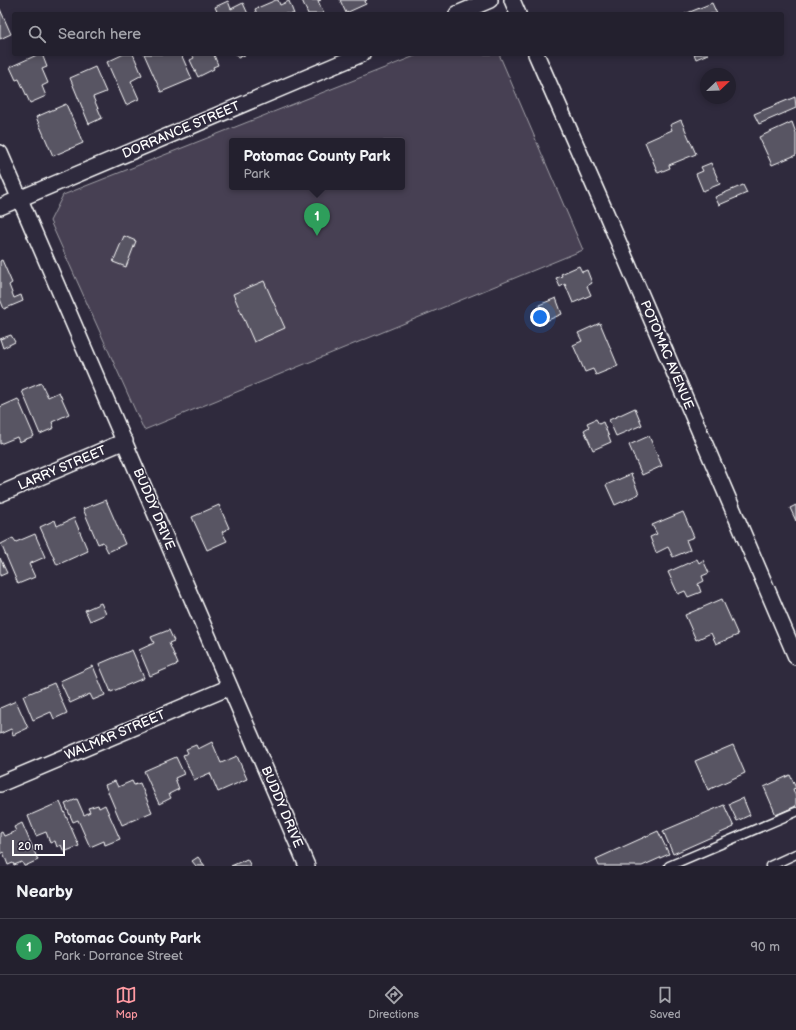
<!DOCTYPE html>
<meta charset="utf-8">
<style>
body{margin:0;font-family:"Balsamiq Sans",sans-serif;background:#2f2d3a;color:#f1f3f6}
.compass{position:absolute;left:700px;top:68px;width:36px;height:36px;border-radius:50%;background:#23202e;box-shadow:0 2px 6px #0003;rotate:67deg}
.scale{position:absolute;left:12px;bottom:10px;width:53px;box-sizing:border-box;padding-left:4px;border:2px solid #fff;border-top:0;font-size:11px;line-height:14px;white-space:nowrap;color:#fff;-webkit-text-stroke:3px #2f2a3d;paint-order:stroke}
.you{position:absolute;left:540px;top:317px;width:14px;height:14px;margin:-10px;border:3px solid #fff;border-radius:50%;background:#1a73e8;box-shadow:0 0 0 6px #1a73e833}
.badge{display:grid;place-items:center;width:26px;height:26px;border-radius:50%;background:#ff9aa2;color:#fff;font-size:13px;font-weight:700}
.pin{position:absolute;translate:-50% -33px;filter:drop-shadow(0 1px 2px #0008)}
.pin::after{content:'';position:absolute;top:21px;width:14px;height:12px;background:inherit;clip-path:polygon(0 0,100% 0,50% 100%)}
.popup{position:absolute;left:229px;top:138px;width:176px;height:52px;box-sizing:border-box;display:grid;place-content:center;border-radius:4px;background:#23202e;filter:drop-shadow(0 1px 3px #0005);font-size:13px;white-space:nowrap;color:#a3a3aa}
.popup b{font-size:15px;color:#f1f3f6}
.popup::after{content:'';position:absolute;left:50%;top:100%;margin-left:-8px;border:8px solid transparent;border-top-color:#23202e}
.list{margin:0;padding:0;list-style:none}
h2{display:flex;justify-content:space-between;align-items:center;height:52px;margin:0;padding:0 16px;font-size:17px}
h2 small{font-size:13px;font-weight:400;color:#a3a3aa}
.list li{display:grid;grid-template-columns:26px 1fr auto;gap:12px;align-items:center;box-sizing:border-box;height:56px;padding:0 16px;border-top:1px solid #403e4a}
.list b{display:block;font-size:15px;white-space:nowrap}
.list p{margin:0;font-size:13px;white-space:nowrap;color:#a3a3aa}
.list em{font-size:13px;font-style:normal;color:#a3a3aa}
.icon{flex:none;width:22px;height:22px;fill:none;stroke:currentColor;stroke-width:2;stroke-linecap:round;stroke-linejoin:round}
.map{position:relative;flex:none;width:796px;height:866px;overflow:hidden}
.search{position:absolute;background:#23202e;box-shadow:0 2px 6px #0003;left:12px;right:12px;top:12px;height:44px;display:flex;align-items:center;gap:10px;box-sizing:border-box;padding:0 14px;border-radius:4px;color:#a3a3aa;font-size:15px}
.sheet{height:108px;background:#23202e}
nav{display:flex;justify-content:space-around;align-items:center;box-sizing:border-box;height:56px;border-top:1px solid #403e4a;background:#23202e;font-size:11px;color:#a3a3aa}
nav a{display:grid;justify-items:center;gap:2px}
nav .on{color:#ff9aa2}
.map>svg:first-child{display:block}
.green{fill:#464152;stroke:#a2a0a8;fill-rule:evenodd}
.building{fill:#595564;stroke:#fff}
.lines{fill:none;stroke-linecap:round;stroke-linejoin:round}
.service-casing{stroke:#fff;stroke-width:11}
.minor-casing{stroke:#fff;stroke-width:18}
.service{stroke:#2f2a3d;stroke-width:8}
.minor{stroke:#2f2a3d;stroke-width:15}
.labels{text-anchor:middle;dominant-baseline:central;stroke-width:3;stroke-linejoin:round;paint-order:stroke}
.street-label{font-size:13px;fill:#fff;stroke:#2f2a3d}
</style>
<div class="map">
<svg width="796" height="866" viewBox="0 0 796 866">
<rect width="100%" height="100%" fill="#2f2a3d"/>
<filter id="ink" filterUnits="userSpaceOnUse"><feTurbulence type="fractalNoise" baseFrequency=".025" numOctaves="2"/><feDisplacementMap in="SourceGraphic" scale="8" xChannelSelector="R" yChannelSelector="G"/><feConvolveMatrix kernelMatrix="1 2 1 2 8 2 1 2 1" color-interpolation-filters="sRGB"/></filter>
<g filter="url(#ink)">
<path class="green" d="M420,54H499L583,250L144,430L50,221L63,195ZM232,141H402V187H232Z"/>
<path class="building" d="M276,0H278L280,5L289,1L294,14H257L255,9Z
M302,0H321L318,1L324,14H308Z
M340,0H367L365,1L366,4L346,13Z
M228,1L231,9L243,3L248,14H218L215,7Z
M712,3L717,14H685Z
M0,9L11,34L0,39Z
M39,54H42L47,67L42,69L48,83L42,86L46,96L30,103L19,79L16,80L10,67Z
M124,54H133L142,75L131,81L139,99L126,105L107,62Z
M144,54H181L192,79L161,92Z
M192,54H217L214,55L218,65L213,67L214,69L198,77L190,60L194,58Z
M236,54H247L238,58Z
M694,54H708L696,59Z
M95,67L106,92L93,97L102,118L89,124L70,78Z
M795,97L796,108L759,124L754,114Z
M66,104L83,143L53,156L36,117Z
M681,120L696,154L669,165L670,168L658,173L645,142L672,130L670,125Z
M792,122L796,133V155L772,165L759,137Z
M711,163L720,184L703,191L696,174L703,171L701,167Z
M743,185L747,193L719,205L715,197Z
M124,236L136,241L126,267L113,262Z
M2,260L12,283L9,285L14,298L21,295L23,301L4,309L0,299V261Z
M579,266L582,272L587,270L592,283L587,286L591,295L573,303L565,284L560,287L556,278L562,276L561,274Z
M264,281L285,328L254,342L233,294Z
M556,298L562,314L546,321L539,305Z
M600,323L618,366L596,375L593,369L585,372L573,345L582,341L578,333Z
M11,335L15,342L3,348L0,339Z
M41,383L48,397L59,392L69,414L52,422L54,428L40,434L22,391Z
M18,399L34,436L19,442L17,437L0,444V407Z
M635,408L642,425L616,436L609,420Z
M596,419L599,424L603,422L611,442L593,450L584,430L589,427L587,423Z
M649,436L662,466L642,475L629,445Z
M631,474L639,494L615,505L606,485Z
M106,500L125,544L108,552L103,542L98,544L83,509Z
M219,505L229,528L222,532L227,541L207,550L192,517Z
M796,505V521L790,508Z
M683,512L694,537L686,540L690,550L673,557L668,547L656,553L650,537L657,534L652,525Z
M74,518L88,551L57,565L40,527L55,520L57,526Z
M35,534L45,557L29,564L35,577L18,584L1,544L13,538L16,542Z
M0,558L7,573L0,576Z
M697,559L699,563L703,560L709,573L702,576L704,581L698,584L701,592L688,597L685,591L678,594L668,572Z
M722,599L738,635L716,644L711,633L696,640L685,615Z
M101,603L106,614L90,621L85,610Z
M169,630L174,641L169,643L178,664L150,676L139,650L154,643L151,637Z
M132,650L144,678L111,692L99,664Z
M93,666L105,695L93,700L90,694L70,703L60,681Z
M54,683L67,713L54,719L51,712L33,720L23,696Z
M16,701L28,728L13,735L11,729L0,734V708Z
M212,742L221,763L237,756L247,779L218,792L210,773L194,780L183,755L188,753L186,749L196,745L198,749Z
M733,745L745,773L708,790L695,761Z
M176,757L184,774L175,778L179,789L169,794L171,798L159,804L144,771Z
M790,775L796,788L793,789L796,797V806L776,815L764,787Z
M115,781L118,787L132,781L134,785L140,783L152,812L122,825L105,785Z
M743,798L750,815L737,821L729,804Z
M77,799L84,815L90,812L88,808L98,805L99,808L105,805L120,839L105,845L104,841L90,847L78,820L73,822L65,804Z
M60,802L79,846L64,852L61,845L57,847L55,841L50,843L46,832L36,836L28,816Z
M724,805L734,827L673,854L663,831Z
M22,823L38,860L25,866H24L22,862L14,865L13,863L8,865L3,852L0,854V833L2,832L4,836L16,831L14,827Z
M658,831L669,854L642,866H599L596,859Z
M198,857L205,866H196L192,861Z
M247,859L251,866H231Z"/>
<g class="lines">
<defs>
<path id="service" d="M669,866L796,812
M770,866L796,854"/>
<path id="minor" d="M512,0L518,14
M457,14L490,0
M536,54L606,213L796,657
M0,153L307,866
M0,207L362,54
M0,494L125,441
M0,784L230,687"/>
</defs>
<use href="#service" class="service-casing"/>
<use href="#minor" class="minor-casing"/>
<use href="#service" class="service"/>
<use href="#minor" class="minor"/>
</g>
</g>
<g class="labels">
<g class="street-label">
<text transform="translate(181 130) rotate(-23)">DORRANCE STREET</text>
<text transform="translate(667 355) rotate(67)">POTOMAC AVENUE</text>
<text transform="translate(62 468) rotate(-23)">LARRY STREET</text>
<text transform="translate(154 509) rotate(67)">BUDDY DRIVE</text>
<text transform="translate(115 735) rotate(-23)">WALMAR STREET</text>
<text transform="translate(282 807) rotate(67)">BUDDY DRIVE</text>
</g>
</g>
</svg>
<svg class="compass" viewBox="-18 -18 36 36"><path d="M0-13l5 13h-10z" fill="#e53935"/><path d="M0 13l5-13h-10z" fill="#a3a3aa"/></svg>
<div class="scale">20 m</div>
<div class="you"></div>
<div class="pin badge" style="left:317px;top:236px;background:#2e9e5b">1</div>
<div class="popup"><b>Potomac County Park</b>Park</div>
<div class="search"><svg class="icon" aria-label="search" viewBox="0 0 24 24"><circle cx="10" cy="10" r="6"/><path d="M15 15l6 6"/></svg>Search here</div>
</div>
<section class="sheet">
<h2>Nearby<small></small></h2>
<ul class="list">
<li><span class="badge" style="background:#2e9e5b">1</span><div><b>Potomac County Park</b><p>Park · Dorrance Street</p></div><em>90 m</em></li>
</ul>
</section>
<nav>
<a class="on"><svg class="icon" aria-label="map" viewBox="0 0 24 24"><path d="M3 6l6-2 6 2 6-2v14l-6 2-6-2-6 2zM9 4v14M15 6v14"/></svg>Map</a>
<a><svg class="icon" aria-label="directions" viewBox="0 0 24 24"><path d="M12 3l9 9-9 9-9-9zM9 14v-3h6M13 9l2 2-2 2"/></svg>Directions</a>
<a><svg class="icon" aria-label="saved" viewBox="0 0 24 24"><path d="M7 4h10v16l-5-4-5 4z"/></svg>Saved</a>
</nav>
